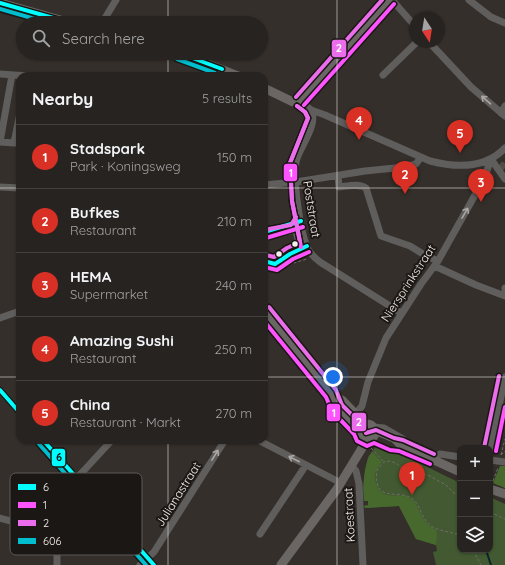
<!DOCTYPE html>
<meta charset="utf-8">
<style>
body{margin:0;font-family:Quicksand,sans-serif;background:#2f2b29;color:#f1f3f6}
.controls{position:absolute;right:12px;bottom:12px;display:grid;overflow:hidden;border-radius:8px;box-shadow:0 1px 3px #0004}
.controls button{width:36px;height:36px;display:grid;place-items:center;padding:0;border:0;border-bottom:1px solid #43403e;background:#272320;color:#f1f3f6;font:20px sans-serif}
.compass{position:absolute;left:409px;top:12px;width:36px;height:36px;border-radius:50%;background:#272320;box-shadow:0 1px 3px #0004;rotate:168deg}
.you{position:absolute;left:333px;top:377px;width:14px;height:14px;margin:-10px;border:3px solid #fff;border-radius:50%;background:#1a73e8;box-shadow:0 0 0 6px #1a73e833}
.badge{display:grid;place-items:center;width:26px;height:26px;border-radius:50%;background:#d93025;color:#fff;font-size:13px;font-weight:700}
.pin{position:absolute;translate:-50% -33px;filter:drop-shadow(0 1px 2px #0008)}
.pin::after{content:'';position:absolute;top:21px;width:14px;height:12px;background:inherit;clip-path:polygon(0 0,100% 0,50% 100%)}
.list{margin:0;padding:0;list-style:none}
h2{display:flex;justify-content:space-between;align-items:center;height:52px;margin:0;padding:0 16px;font-size:17px}
h2 small{font-size:13px;font-weight:400;color:#a4a4a5}
.list li{display:grid;grid-template-columns:26px 1fr auto;gap:12px;align-items:center;box-sizing:border-box;height:64px;padding:0 16px;border-top:1px solid #43403e}
.list b{display:block;font-size:15px;white-space:nowrap}
.list p{margin:0;font-size:13px;white-space:nowrap;color:#a4a4a5}
.list em{font-size:13px;font-style:normal;color:#a4a4a5}
.icon{flex:none;width:22px;height:22px;fill:none;stroke:currentColor;stroke-width:2;stroke-linecap:round;stroke-linejoin:round}
.map{position:relative;flex:none;width:505px;height:565px;overflow:hidden}
.search{position:absolute;background:#272320;box-shadow:0 1px 3px #0004;left:16px;top:16px;width:252px;height:44px;display:flex;align-items:center;gap:10px;box-sizing:border-box;padding:0 14px;border-radius:22px;color:#a4a4a5;font-size:15px}
.panel{position:absolute;background:#272320;box-shadow:0 1px 3px #0004;left:16px;top:72px;width:252px;height:372px;border-radius:12px}
.map>svg:first-child{display:block}
.green{fill:#425931}
.forest{fill:#48692e}
.lines{fill:none;stroke-linecap:round;stroke-linejoin:round}
.stream{stroke:#05262b;stroke-width:2}
.minor-tunnel{stroke:#514c47;stroke-width:7;stroke-dasharray:7 3.5;stroke-linecap:butt}
.path{stroke:#6f6c6a;stroke-width:1;stroke-dasharray:3 2;stroke-linecap:butt}
.minor{stroke:#5f5e5c;stroke-width:7}
.major{stroke:#696664;stroke-width:9}
.bus-1-casing{stroke:#1b1714;stroke-width:7}
.bus-2-casing{stroke:#1b1714;stroke-width:7}
.bus-3-casing{stroke:#1b1714;stroke-width:7}
.bus-4-casing{stroke:#1b1714;stroke-width:7}
.bus-1{stroke:#0ff;stroke-width:4}
.bus-2{stroke:#ff53ff;stroke-width:4}
.bus-3{stroke:#ec6dec;stroke-width:4}
.bus-4{stroke:#00becd;stroke-width:4}
.oneway{stroke:#aaa7a4}
.grid{fill:none;stroke:#f6f0ec;stroke-width:1;stroke-opacity:0.55}
.bus-dot{fill:#f6f0ec;stroke:#1b1714;stroke-width:1.5}
.labels{text-anchor:middle;dominant-baseline:central;stroke-width:4;stroke-linejoin:round;paint-order:stroke}
.street-label{font-size:12px;fill:#f6f0ec;stroke:#1b1714}
.key{fill:#1b1714;stroke:#5d5855;stroke-width:1}
.key-label{font-size:11px;fill:#f6f0ec}
.line-badge{stroke:#1b1714;stroke-width:1.5}
.badge-label{font-size:11px;text-anchor:middle;font-weight:bold;fill:#fff}
.pale-badge-label{font-size:11px;text-anchor:middle;font-weight:bold;fill:#111}
</style>
<div class="map">
<svg width="505" height="565" viewBox="0 0 505 565">
<rect width="100%" height="100%" fill="#342f2a"/>
<path class="green" d="M377,445L407,457L460,483V550H490V497L505,504V565H436L433,552L437,551L436,545L416,539L399,506L365,508L364,506L368,505V501H364L363,487L368,457Z"/>
<path class="forest" d="M372,452L382,462C376,469 373,475 376,484C384,504 400,490 411,499C422,508 419,522 436,530L437,534L436,545L416,539L399,506L365,508L364,506L368,505V501H364C363,488 363,463 372,452Z
M500,466H505V488L493,483Z"/>
<g class="lines">
<path class="stream" d="M486,550L491,565"/>
<path class="minor-tunnel" d="M500,164L505,168"/>
<path class="path" d="M284,266L307,259
M264,273L271,270
M371,448L384,462
M501,455L505,439
M501,455L505,451
M493,481L498,468
M460,495L454,493L446,485L428,475L408,473L396,463L389,461L384,462L377,470C373,504 397,489 411,498C421,504 421,519 431,526C438,531 451,532 460,535
M490,512L505,519
M473,550L481,565"/>
<path class="minor" d="M392,0L415,26
M469,0L491,17L505,23
M102,23L116,0
M429,42L471,87L505,116
M0,74L28,76
M12,75L0,142L14,143L20,113
M383,75L417,42
M300,101L311,110L325,115L430,161C457,168 485,169 505,148
M311,110C319,125 299,147 296,162C293,180 300,235 309,251C312,255 316,259 320,262L401,313
M505,116L501,113L505,106
M491,159L505,179
M338,176L339,187C348,186 359,183 366,188L381,236L410,246L423,254
M264,185L296,182L365,171L405,167L416,164L421,157
M0,187L20,188
M294,230L296,231L300,248
M264,232L301,221
M264,240L271,235L294,230L301,221
M429,257L438,261
M264,261L275,264C284,256 295,250 307,246
M434,267L439,268L476,285L505,296
M505,288V289
M0,318L20,311
M0,390L20,413
M350,421L362,406L368,382L386,338L421,284L438,261L484,179L491,159
M374,427L384,428L403,439L401,445
M43,440L154,565
M258,440L341,483
M490,450L505,377
M432,459L440,454L460,457
M490,460L505,462
M352,466L356,471L359,484L363,565
M77,478L112,440
M0,518L58,534
M260,534L306,465
M57,565V538L60,530L96,499
M140,565L154,552L225,440"/>
<path class="major" d="M0,3L71,23
M179,53L238,76
M264,88L293,102L302,100L390,0
M264,311L331,394L337,408L359,431
M331,394L343,401L365,424
M359 432a8 8 0 1 1 16 0a8 8 0 1 1-16 0Z
M375,430L394,438L401,445L460,472
M490,489L505,494
M281,565L337,489L367,440"/>
<defs>
<path id="bus-1" d="M0,3L71,23
M179,53L222,69
M264,232L301,221
M264,261L275,264L290,254L307,246
M0,390L20,413
M43,440L154,565"/>
<path id="bus-2" d="M304,105L394,4
M297,106L305,112L308,118L290,163L292,201L301,247
M266,238L303,227
M264,267L277,270L293,259L309,252
M264,321L326,397L332,411L354,434L357,441L367,446L374,443L390,450L399,451L430,464
M496,451L505,407"/>
<path id="bus-3" d="M296,97L382,0
M264,233L269,229L291,225L296,217
M266,255L274,257L287,248L300,242L292,201L290,163L308,118L305,112L297,106
M269,307L336,390L342,405L364,427L366,433L376,430L394,438L403,440L434,454
M484,448L499,376"/>
<path id="bus-4" d="M0,9L49,23
M177,59L215,73L214,74
M39,444L146,565"/>
</defs>
<use href="#bus-1" class="bus-1-casing"/>
<use href="#bus-2" class="bus-2-casing"/>
<use href="#bus-3" class="bus-3-casing"/>
<use href="#bus-4" class="bus-4-casing"/>
<use href="#bus-1" class="bus-1"/>
<use href="#bus-2" class="bus-2"/>
<use href="#bus-3" class="bus-3"/>
<use href="#bus-4" class="bus-4"/>
</g>
<defs><path id="oneway-shaft" d="M-6 0H5M1.5-3L5.5 0L1.5 3" fill="none" stroke-width="1.6" stroke-linecap="round" stroke-linejoin="round"/></defs>
<g class="oneway">
<use href="#oneway-shaft" transform="translate(486 100) rotate(-139)"/>
<use href="#oneway-shaft" transform="translate(465 213) rotate(-60)"/>
<use href="#oneway-shaft" transform="translate(215 455) rotate(-58)"/>
<use href="#oneway-shaft" transform="translate(294 459) rotate(-153)"/>
</g>
<path class="grid" d="M168,0V23M337,0V565M168,53V76M0,188H20M264,188H505M0,377H20M264,377H505M168,440V565"/>
<g class="bus-dot">
<circle cx="295" cy="244" r="3.5"/>
<circle cx="279" cy="254" r="3.5"/>
</g>
<g class="labels">
<g class="street-label">
<text transform="translate(312 209) rotate(81)">Poststraat</text>
<text transform="translate(408 283) rotate(-57)">Niersprinkstraat</text>
<text transform="translate(178 494) rotate(-58)">Julianastraat</text>
<text transform="translate(349 515) rotate(-93)">Koestraat</text>
</g>
</g>
<rect x="10" y="473" width="132" height="82" rx="6" class="key"/>
<rect x="18" y="484" width="18" height="6" fill="#0ff"/>
<rect x="18" y="502" width="18" height="6" fill="#ff53ff"/>
<rect x="18" y="520" width="18" height="6" fill="#ec6dec"/>
<rect x="18" y="538" width="18" height="6" fill="#00becd"/>
<g class="key-label">
<text x="43" y="491">6</text>
<text x="43" y="509">1</text>
<text x="43" y="527">2</text>
<text x="43" y="545">606</text>
</g>
<g class="line-badge">
<rect x="331" y="39" width="16" height="19" rx="4" fill="#ec6dec"/>
<rect x="283" y="163" width="15" height="19" rx="4" fill="#ff53ff"/>
<rect x="326" y="403" width="15" height="19" rx="4" fill="#ff53ff"/>
<rect x="351" y="412" width="16" height="20" rx="4" fill="#ec6dec"/>
<rect x="51" y="448" width="15" height="19" rx="4" fill="#0ff"/>
</g>
<g class="badge-label">
<text x="339" y="52">2</text>
<text x="291" y="177">1</text>
<text x="334" y="417">1</text>
<text x="359" y="426">2</text>
</g>
<g class="pale-badge-label">
<text x="59" y="461">6</text>
</g>
</svg>
<div class="controls">
<button>+</button>
<button>−</button>
<button><svg class="icon" aria-label="layers" viewBox="0 0 24 24"><path d="M12 4l9 5-9 5-9-5zM3 14l9 5 9-5"/></svg></button>
</div>
<svg class="compass" viewBox="-18 -18 36 36"><path d="M0-13l5 13h-10z" fill="#e53935"/><path d="M0 13l5-13h-10z" fill="#a4a4a5"/></svg>
<div class="you"></div>
<div class="pin badge" style="left:412px;top:495px">1</div>
<div class="pin badge" style="left:405px;top:194px">2</div>
<div class="pin badge" style="left:481px;top:202px">3</div>
<div class="pin badge" style="left:359px;top:140px">4</div>
<div class="pin badge" style="left:460px;top:153px">5</div>
<div class="search"><svg class="icon" aria-label="search" viewBox="0 0 24 24"><circle cx="10" cy="10" r="6"/><path d="M15 15l6 6"/></svg>Search here</div>
<section class="panel">
<h2>Nearby<small>5 results</small></h2>
<ul class="list">
<li><span class="badge">1</span><div><b>Stadspark</b><p>Park · Koningsweg</p></div><em>150 m</em></li>
<li><span class="badge">2</span><div><b>Bufkes</b><p>Restaurant</p></div><em>210 m</em></li>
<li><span class="badge">3</span><div><b>HEMA</b><p>Supermarket</p></div><em>240 m</em></li>
<li><span class="badge">4</span><div><b>Amazing Sushi</b><p>Restaurant</p></div><em>250 m</em></li>
<li><span class="badge">5</span><div><b>China</b><p>Restaurant · Markt</p></div><em>270 m</em></li>
</ul>
</section>
</div>
